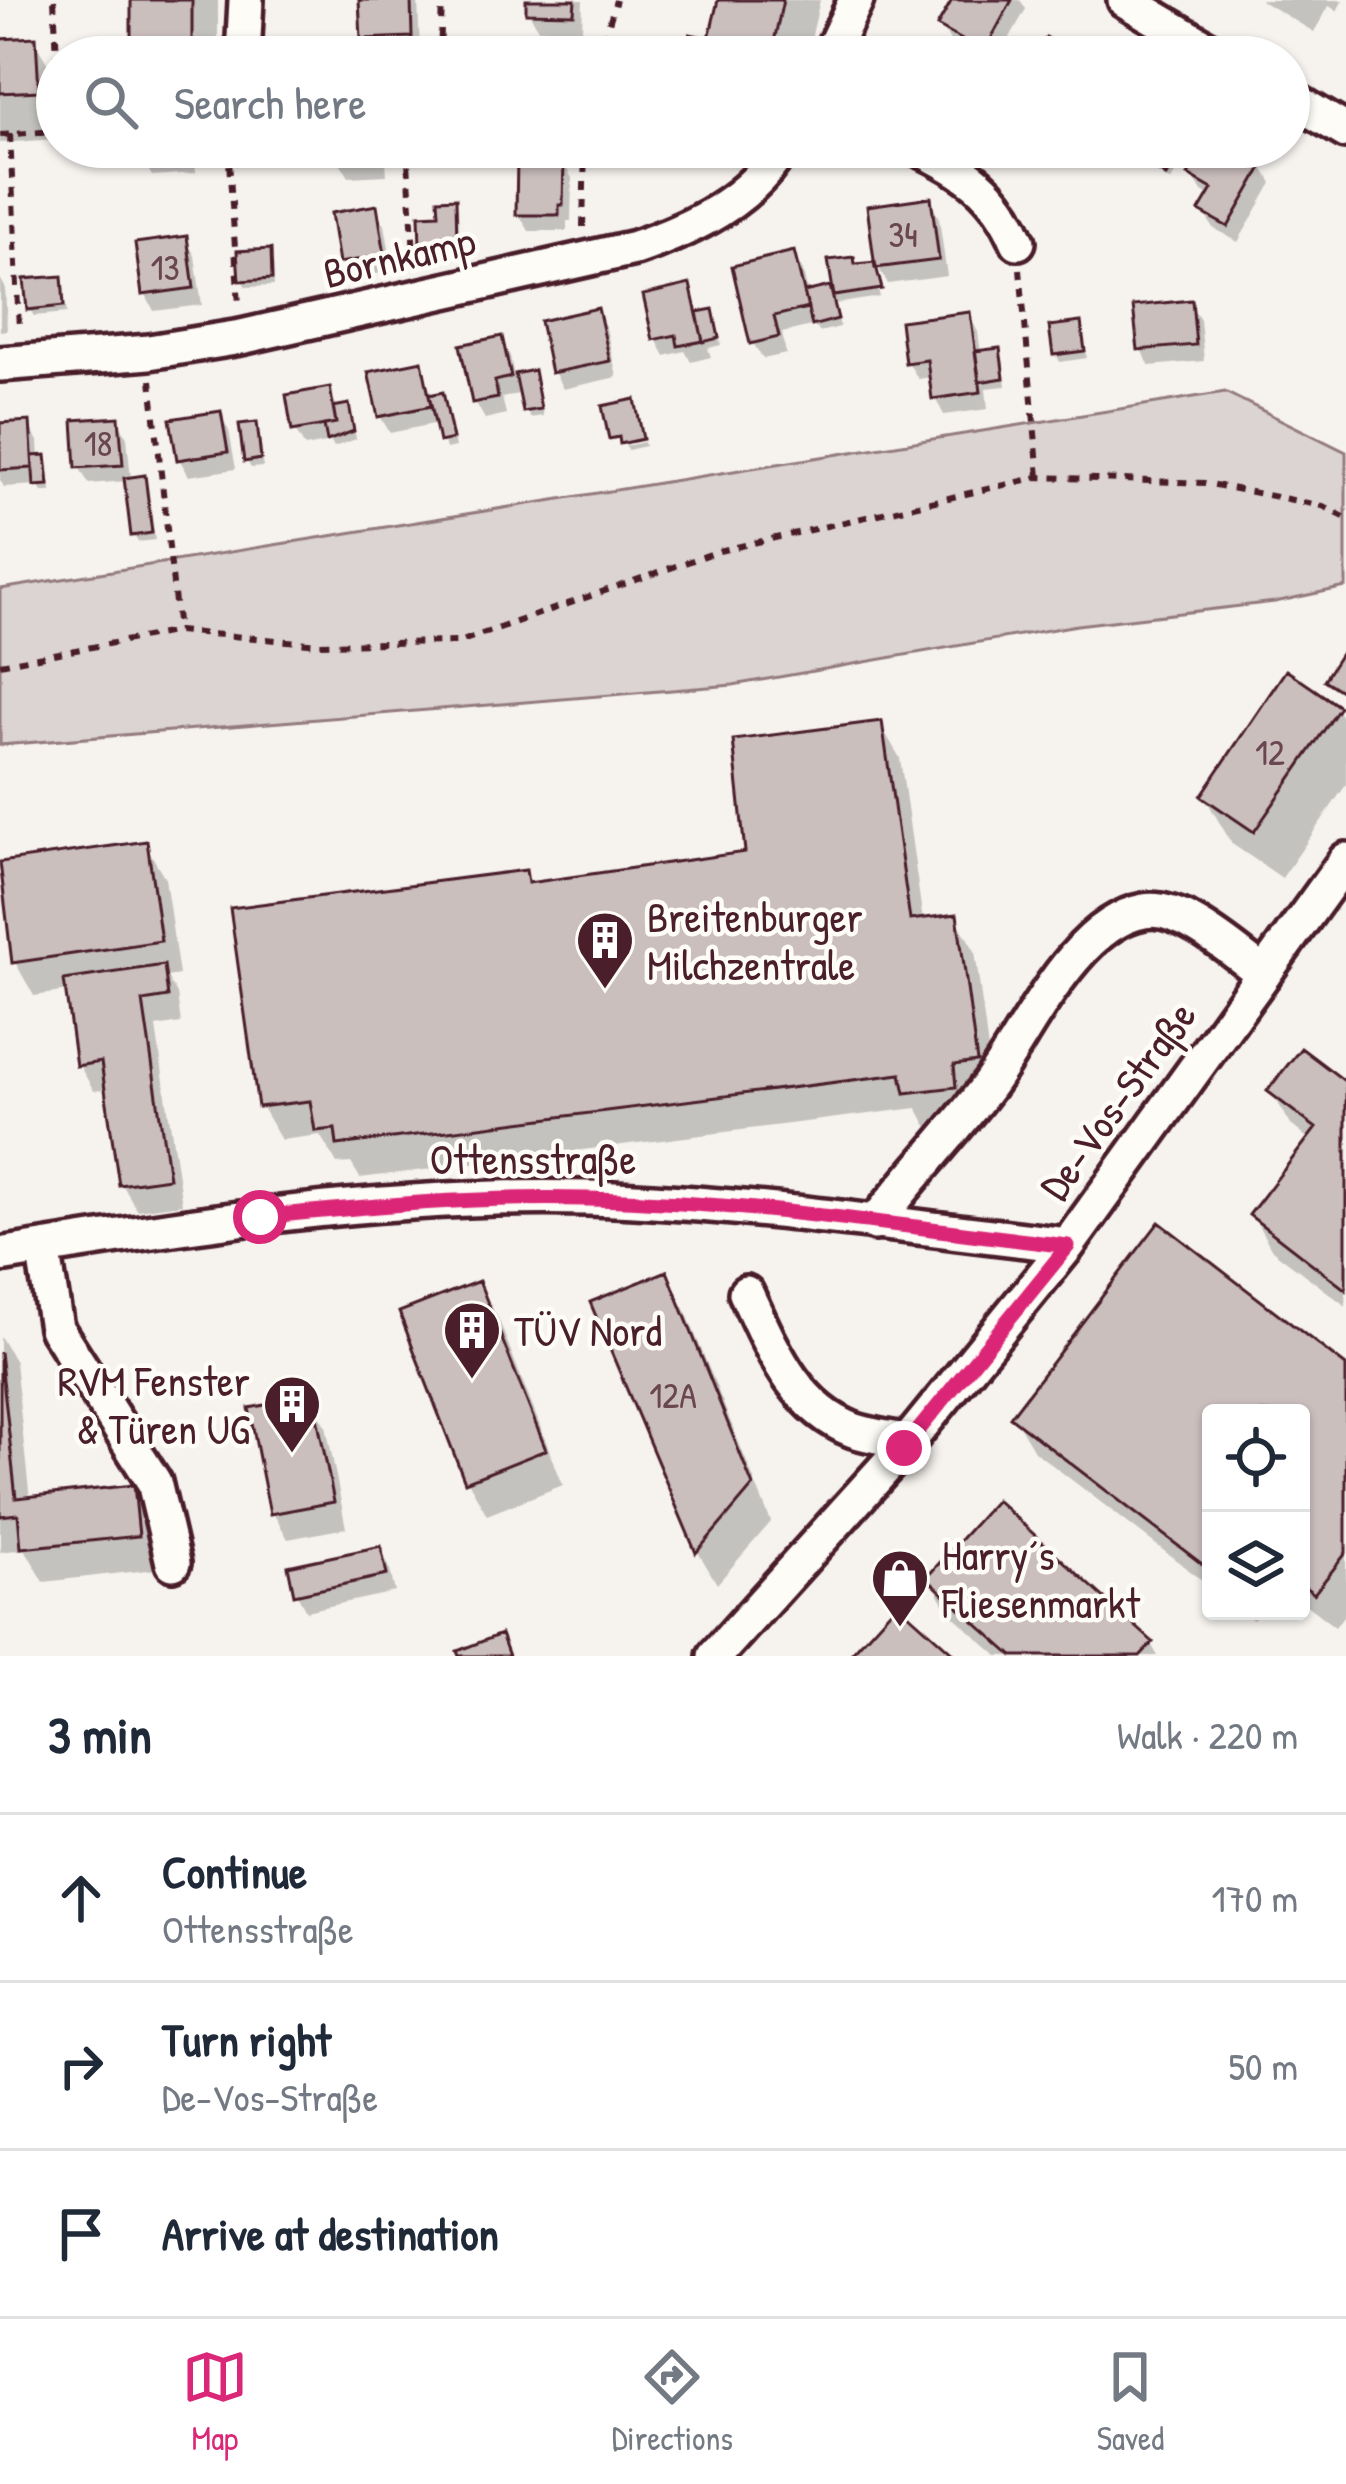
<!DOCTYPE html>
<meta charset="utf-8">
<style>
body{margin:0;font-family:"Patrick Hand",sans-serif;background:#f6f6f7;color:#1f2937}
.controls{position:absolute;right:36px;bottom:36px;display:grid;overflow:hidden;border-radius:12px;box-shadow:0 3px 9px #0004}
.controls button{width:108px;height:108px;display:grid;place-items:center;padding:0;border:0;border-bottom:3px solid #e0e1e3;background:#fff;color:#1f2937;font:60px sans-serif}
.stop{position:absolute;width:36px;height:36px;margin:-27px;border:9px solid #db2777;border-radius:50%;background:#fff}
.stop.end{background:#db2777;border-color:#fff;box-shadow:0 3px 12px #0008}
.list{margin:0;padding:0;list-style:none}
h2{display:flex;justify-content:space-between;align-items:center;height:156px;margin:0;padding:0 48px;font-size:51px}
h2 small{font-size:39px;font-weight:400;color:#747a83}
.list li{display:grid;grid-template-columns:78px 1fr auto;gap:36px;align-items:center;box-sizing:border-box;height:168px;padding:0 48px;border-top:3px solid #e0e1e3}
.list b{display:block;font-size:45px;white-space:nowrap}
.list p{margin:0;font-size:39px;white-space:nowrap;color:#747a83}
.list em{font-size:39px;font-style:normal;color:#747a83}
.icon{flex:none;width:66px;height:66px;fill:none;stroke:currentColor;stroke-width:2;stroke-linecap:round;stroke-linejoin:round}
.map{position:relative;flex:none;width:1346px;height:1656px;overflow:hidden}
.search{position:absolute;background:#fff;box-shadow:0 3px 9px #0004;left:36px;right:36px;top:36px;height:132px;display:flex;align-items:center;gap:30px;box-sizing:border-box;padding:0 42px;border-radius:66px;color:#747a83;font-size:45px}
.sheet{height:660px;background:#fff}
nav{display:flex;justify-content:space-around;align-items:center;box-sizing:border-box;height:168px;border-top:3px solid #e0e1e3;background:#fff;font-size:33px;color:#747a83}
nav a{display:grid;justify-items:center;gap:6px}
nav .on{color:#db2777}
.map>svg:first-child{display:block}
.green{fill:#dcd4d2;stroke:#937a7e;stroke-width:3}
.shadow{fill:#0003}
.building{fill:#cbbfbe;stroke:#4a1f2b;stroke-width:3}
.lines{fill:none;stroke-linecap:round;stroke-linejoin:round}
.minor-casing{stroke:#4a1f2b;stroke-width:42}
.path{stroke:#4a1f2b;stroke-width:6;stroke-dasharray:9 9;stroke-linecap:butt}
.minor{stroke:#fdfcf7;stroke-width:33}
.route{stroke:#db2777;stroke-width:15}
.labels{text-anchor:middle;dominant-baseline:central;stroke-width:9;stroke-linejoin:round;paint-order:stroke}
.number-label{font-size:36px;fill:#6a4750}
.street-label{font-size:42px;fill:#4a1f2b;stroke:#fdfcf7}
.poi-label{font-size:42px;fill:#4a1f2b;stroke:#fdfcf7;text-anchor:start}
</style>
<div class="map">
<svg width="1346" height="1656" viewBox="0 0 1346 1656">
<rect width="100%" height="100%" fill="#f6f3ef"/>
<filter id="ink" filterUnits="userSpaceOnUse"><feTurbulence type="fractalNoise" baseFrequency=".00833" numOctaves="2"/><feDisplacementMap in="SourceGraphic" scale="24" xChannelSelector="R" yChannelSelector="G"/><feConvolveMatrix kernelMatrix="1 2 1 2 8 2 1 2 1" color-interpolation-filters="sRGB"/></filter>
<g filter="url(#ink)">
<path class="green" d="M1225,392L1346,452V587L1275,602L1077,625L733,685L0,745V589Z"/>
<path class="shadow" d="M134,0H218V57H141L134,45Z
M362,0H418L420,53L373,55L364,38Z
M529,0H583L582,30L538,29L529,12Z
M721,0H820L807,57H688L712,41Z
M955,0H1020L1026,9L999,57H975L951,43L941,26Z
M1260,0H1343L1337,11L1329,6L1314,32Z
M34,40L57,80V139L0,143V42Z
M142,147H194L196,173L152,176L142,159Z
M339,147H385L387,175L349,177L339,161Z
M699,147H768L763,170L705,158Z
M1126,147H1187L1171,182L1163,177L1160,167Z
M1208,147H1230L1262,166L1272,183L1238,242L1213,228L1203,211L1211,197L1202,192L1192,175Z
M562,161L572,178L571,221H567V231H529L519,214Z
M454,201L458,208L460,253L428,254L423,247Z
M930,201L939,218L947,276L888,284L878,267L873,269L880,297L835,304L840,327L819,332L815,325L782,333L786,354L763,359L753,343L793,254L803,271L808,294L836,288L853,260L857,267L878,264Z
M375,208L385,225L393,271L352,278L342,262Z
M186,240L195,256L202,305L154,311L145,294Z
M269,252L273,260L274,286L246,287L242,280Z
M0,278L5,287L7,330L0,331Z
M60,279L67,313L34,316L29,309Z
M688,287L700,315L711,312L716,319L721,345L708,348L711,357L691,362L685,351L665,356L656,339Z
M1190,303L1200,320L1204,361L1150,366L1141,350Z
M597,311L606,328L617,377L563,389L554,372Z
M969,315L978,332L981,353L998,351L1003,358L1006,386L986,388L988,409L944,415L935,398L932,377L918,379L908,362Z
M1079,325L1087,358L1060,362L1056,354Z
M501,340L510,356L514,377L532,373L537,381L543,416L530,418L522,393L502,398L506,414L485,419L475,402Z
M420,364L433,397L442,395L446,403L455,447L446,449L438,423L390,433L380,416Z
M328,391L339,409L347,407L352,415L356,439L334,447L331,442L305,447L295,430Z
M220,414L229,431L236,469L189,476L179,459Z
M118,420L127,437L131,480L144,478L148,486L155,540L138,542L133,535L127,481L89,484L79,467Z
M28,424L38,441L39,459L45,458L49,466L51,492H42L37,485L4,487L0,480V426Z
M255,425L263,467L251,468L247,461Z
M644,442L645,446L628,450L625,446Z
M1337,709L1346,724V785L1282,878L1232,844L1204,796Z
M880,724L900,758L923,921L955,917L975,951L994,1095L974,1121L927,1126L917,1108L360,1178L351,1163L337,1164L320,1135L281,1140L261,1106L525,873L532,885L748,854Z
M145,844L165,878L179,975L167,977L177,994L181,1023L156,1027L182,1204L137,1210L122,1184L108,1089L94,1091L79,1065L69,991L34,996L15,962Z
M1346,1086V1306L1272,1250L1253,1216L1310,1140L1291,1125L1271,1091Z
M666,1275L685,1309L771,1522L717,1584L698,1552L594,1304Z
M478,1284L498,1318L563,1485L487,1515L468,1481L402,1314Z
M0,1336L15,1362L30,1500L132,1489L152,1523L157,1569L44,1582L25,1549L0,1552Z
M1346,1370V1612L1335,1627L1301,1601V1413H1211V1587L1034,1451L1014,1417Z
M311,1399L326,1425L346,1528L288,1539L273,1513Z
M380,1550L389,1566L395,1592L306,1611L297,1594Z
M930,1578L1151,1644L1158,1656H998L949,1612Z
M1242,1611H1260L1253,1620Z"/>
<path class="building" d="M131,0H192V46H131Z
M359,0H411L412,37L361,39Z
M526,0H575L574,14L526,13Z
M718,0H783L772,51L709,38Z
M952,0H1012L984,52L937,26Z
M690,34L752,47L750,57H685Z
M36,37L39,91L0,93V39Z
M1046,37L1079,57H1035Z
M139,147H188V157L139,160Z
M336,147H378L379,159L336,161Z
M1168,147L1182,149L1166,176L1155,169Z
M1205,147H1236L1264,164L1228,227L1199,211L1212,189L1188,175Z
M517,158H564L563,205H559V215H516Z
M931,197L939,260L875,268L867,206Z
M456,198L457,246L420,248L419,215L439,214L438,199Z
M377,205L385,255L339,263L331,213Z
M187,236L194,288L142,295L135,243Z
M271,249L272,279L239,281L237,251Z
M794,251L808,308L774,316L779,337L750,344L732,266Z
M854,257L855,264L875,262L882,289L834,296L828,260Z
M62,276L64,306L27,310L24,279Z
M690,284L703,341L678,346L676,335L653,340L643,295Z
M830,286L838,319L812,326L804,292Z
M1192,300L1196,345L1138,350L1133,306Z
M598,308L610,361L551,373L540,321Z
M713,309L719,338L703,342L697,312Z
M970,312L981,392L932,399L927,360L905,363L900,321Z
M1081,322L1085,351L1053,355L1049,326Z
M502,336L511,377L495,381L498,398L472,403L460,345Z
M1000,348L1004,378L979,382L975,351Z
M422,361L431,406L378,417L368,372Z
M534,370L541,409L523,412L515,374Z
M330,387L336,423L292,431L286,395Z
M443,392L453,439L439,442L429,395Z
M635,399L643,439L620,444L619,437L609,439L602,406Z
M349,404L354,431L327,441L324,425L336,423L333,407Z
M221,411L228,452L177,460L170,419Z
M119,417L123,465L76,468L73,420Z
M30,421L33,468L0,470V423Z
M257,422L261,459L244,462L239,424Z
M46,455L49,485L34,486L32,456Z
M145,475L152,533L131,536L124,478Z
M1346,646V694L1324,680Z
M1286,670L1340,707L1254,832L1201,796Z
M882,721L910,920L957,914L977,1062L954,1065L956,1087L905,1093L901,1074L337,1145L335,1129L315,1131L310,1101L258,1107L230,908L526,870L528,883L745,852L733,740Z
M147,841L161,941L12,963L0,862Z
M164,965L168,997L143,1001L169,1178L119,1185L101,1062L76,1066L64,980Z
M1301,1048L1346,1082V1290L1249,1215L1316,1128L1267,1091Z
M1159,1222L1346,1366V1553L1314,1594L1301,1584V1413H1211V1571L1010,1417Z
M667,1271L753,1486L696,1553L590,1302Z
M479,1281L546,1450L465,1482L399,1312Z
M0,1352L16,1498L134,1485L139,1536L21,1548L18,1514L0,1516Z
M313,1396L334,1502L270,1514L249,1408Z
M996,1500L1153,1642L1140,1656H1013L926,1578Z
M381,1546L387,1575L294,1595L288,1566Z
M897,1603L956,1656H849Z
M501,1634L509,1656H459L457,1651Z"/>
<g class="lines">
<defs>
<path id="minor" d="M1125,0L1222,57
M243,57L246,0
M829,57L856,0
M1289,97L1346,131
M916,147C965,170 997,191 1018,242
M0,364L149,352L241,337L635,248C692,229 751,201 782,147
M875,1223C911,1176 952,1134 987,1087C1026,1035 1074,923 1144,911C1182,904 1234,952 1264,974
M43,1248L56,1328L154,1482L173,1563
M0,1255C194,1223 391,1193 588,1198C749,1203 909,1227 1068,1245
M746,1293C771,1346 794,1407 853,1430C870,1436 890,1438 908,1442
M715,1656L903,1448L1068,1245L1346,860"/>
</defs>
<use href="#minor" class="minor-casing"/>
<path class="path" d="M54,0L57,57
M440,57L442,0
M599,57L616,0
M10,134L19,329
M0,135L57,131
M228,147L239,305
M407,147L415,269
M583,227L585,147
M1020,269L1039,477
M151,380L178,631
M0,664L178,631L320,644L459,642L719,551L1039,477L1205,483L1323,506L1346,518"/>
<use href="#minor" class="minor"/>
</g>
</g>
<g class="lines" filter="url(#ink)">
<path class="route" d="M260,1217C369,1206 477,1196 587,1199C748,1202 908,1227 1068,1246L904,1448"/>
</g>
<defs>
<symbol id="building-pin" viewBox="-11 -11 22 30"><path d="M0 17L-7.5 6A9.5 9.5 0 1 1 7.5 6Z" fill="#4a1f2b" stroke="#fdfcf7"/><path d="M-4-6H4V6H1V3H-1V6H-4ZM-2.5-4.3h1.7v1.8h-1.7ZM.8-4.3h1.7v1.8H.8ZM-2.5-1h1.7V.8h-1.7ZM.8-1h1.7V.8H.8Z" fill="#fff"/></symbol>
<symbol id="shop-pin" viewBox="-11 -11 22 30"><path d="M0 17L-7.5 6A9.5 9.5 0 1 1 7.5 6Z" fill="#4a1f2b" stroke="#fdfcf7"/><path d="M-5-2.5h2.3a2.7 3.5 0 0 1 5.4 0H5L5.5 6h-11ZM-1.5-2.5h3a1.5 2.3 0 0 0-3 0Z" fill="#fff"/></symbol>
</defs>
<g fill-rule="evenodd">
<use href="#building-pin" x="572" y="907" width="66" height="90"/>
<use href="#building-pin" x="439" y="1297" width="66" height="90"/>
<use href="#building-pin" x="259" y="1371" width="66" height="90"/>
<use href="#shop-pin" x="867" y="1545" width="66" height="90"/>
</g>
<g class="labels">
<g class="number-label">
<text x="903" y="233">34</text>
<text x="165" y="266">13</text>
<text x="98" y="442">18</text>
<text x="1270" y="751">12</text>
<text x="673" y="1394">12A</text>
</g>
<g class="street-label">
<text transform="translate(399 256) rotate(-13)">Bornkamp</text>
<text transform="translate(1117 1100) rotate(-54)">De-Vos-Straße</text>
<text x="533" y="1158">Ottensstraße</text>
</g>
<g class="poi-label">
<text x="647" y="916">Breitenburger<tspan x="647" dy="48">Milchzentrale</tspan></text>
<text x="514" y="1330">TÜV Nord</text>
<text x="250" y="1380" text-anchor="end">RVM Fenster<tspan x="250" dy="48">&amp; Türen UG</tspan></text>
<text x="942" y="1554">Harry´s<tspan x="942" dy="48">Fliesenmarkt</tspan></text>
</g>
</g>
</svg>
<div class="controls">
<button><svg class="icon" aria-label="locate" viewBox="0 0 24 24"><circle cx="12" cy="12" r="6"/><path d="M12 2v4M12 18v4M2 12h4M18 12h4"/></svg></button>
<button><svg class="icon" aria-label="layers" viewBox="0 0 24 24"><path d="M12 4l9 5-9 5-9-5zM3 14l9 5 9-5"/></svg></button>
</div>
<div class="stop" style="left:260px;top:1217px"></div>
<div class="stop end" style="left:904px;top:1448px"></div>
<div class="search"><svg class="icon" aria-label="search" viewBox="0 0 24 24"><circle cx="10" cy="10" r="6"/><path d="M15 15l6 6"/></svg>Search here</div>
</div>
<section class="sheet">
<h2>3 min<small>Walk · 220 m</small></h2>
<ul class="list">
<li><svg class="icon" aria-label="ahead" viewBox="0 0 24 24"><path d="M12 20V5M6 11l6-6 6 6"/></svg><div><b>Continue</b><p>Ottensstraße</p></div><em>170 m</em></li>
<li><svg class="icon" aria-label="right" viewBox="0 0 24 24"><path d="M7 20v-9h11M14 6l5 5-5 5"/></svg><div><b>Turn right</b><p>De-Vos-Straße</p></div><em>50 m</em></li>
<li><svg class="icon" aria-label="arrive" viewBox="0 0 24 24"><path d="M6 21V4h12l-3 4 3 4H6"/></svg><div><b>Arrive at destination</b></div></li>
</ul>
</section>
<nav>
<a class="on"><svg class="icon" aria-label="map" viewBox="0 0 24 24"><path d="M3 6l6-2 6 2 6-2v14l-6 2-6-2-6 2zM9 4v14M15 6v14"/></svg>Map</a>
<a><svg class="icon" aria-label="directions" viewBox="0 0 24 24"><path d="M12 3l9 9-9 9-9-9zM9 14v-3h6M13 9l2 2-2 2"/></svg>Directions</a>
<a><svg class="icon" aria-label="saved" viewBox="0 0 24 24"><path d="M7 4h10v16l-5-4-5 4z"/></svg>Saved</a>
</nav>
